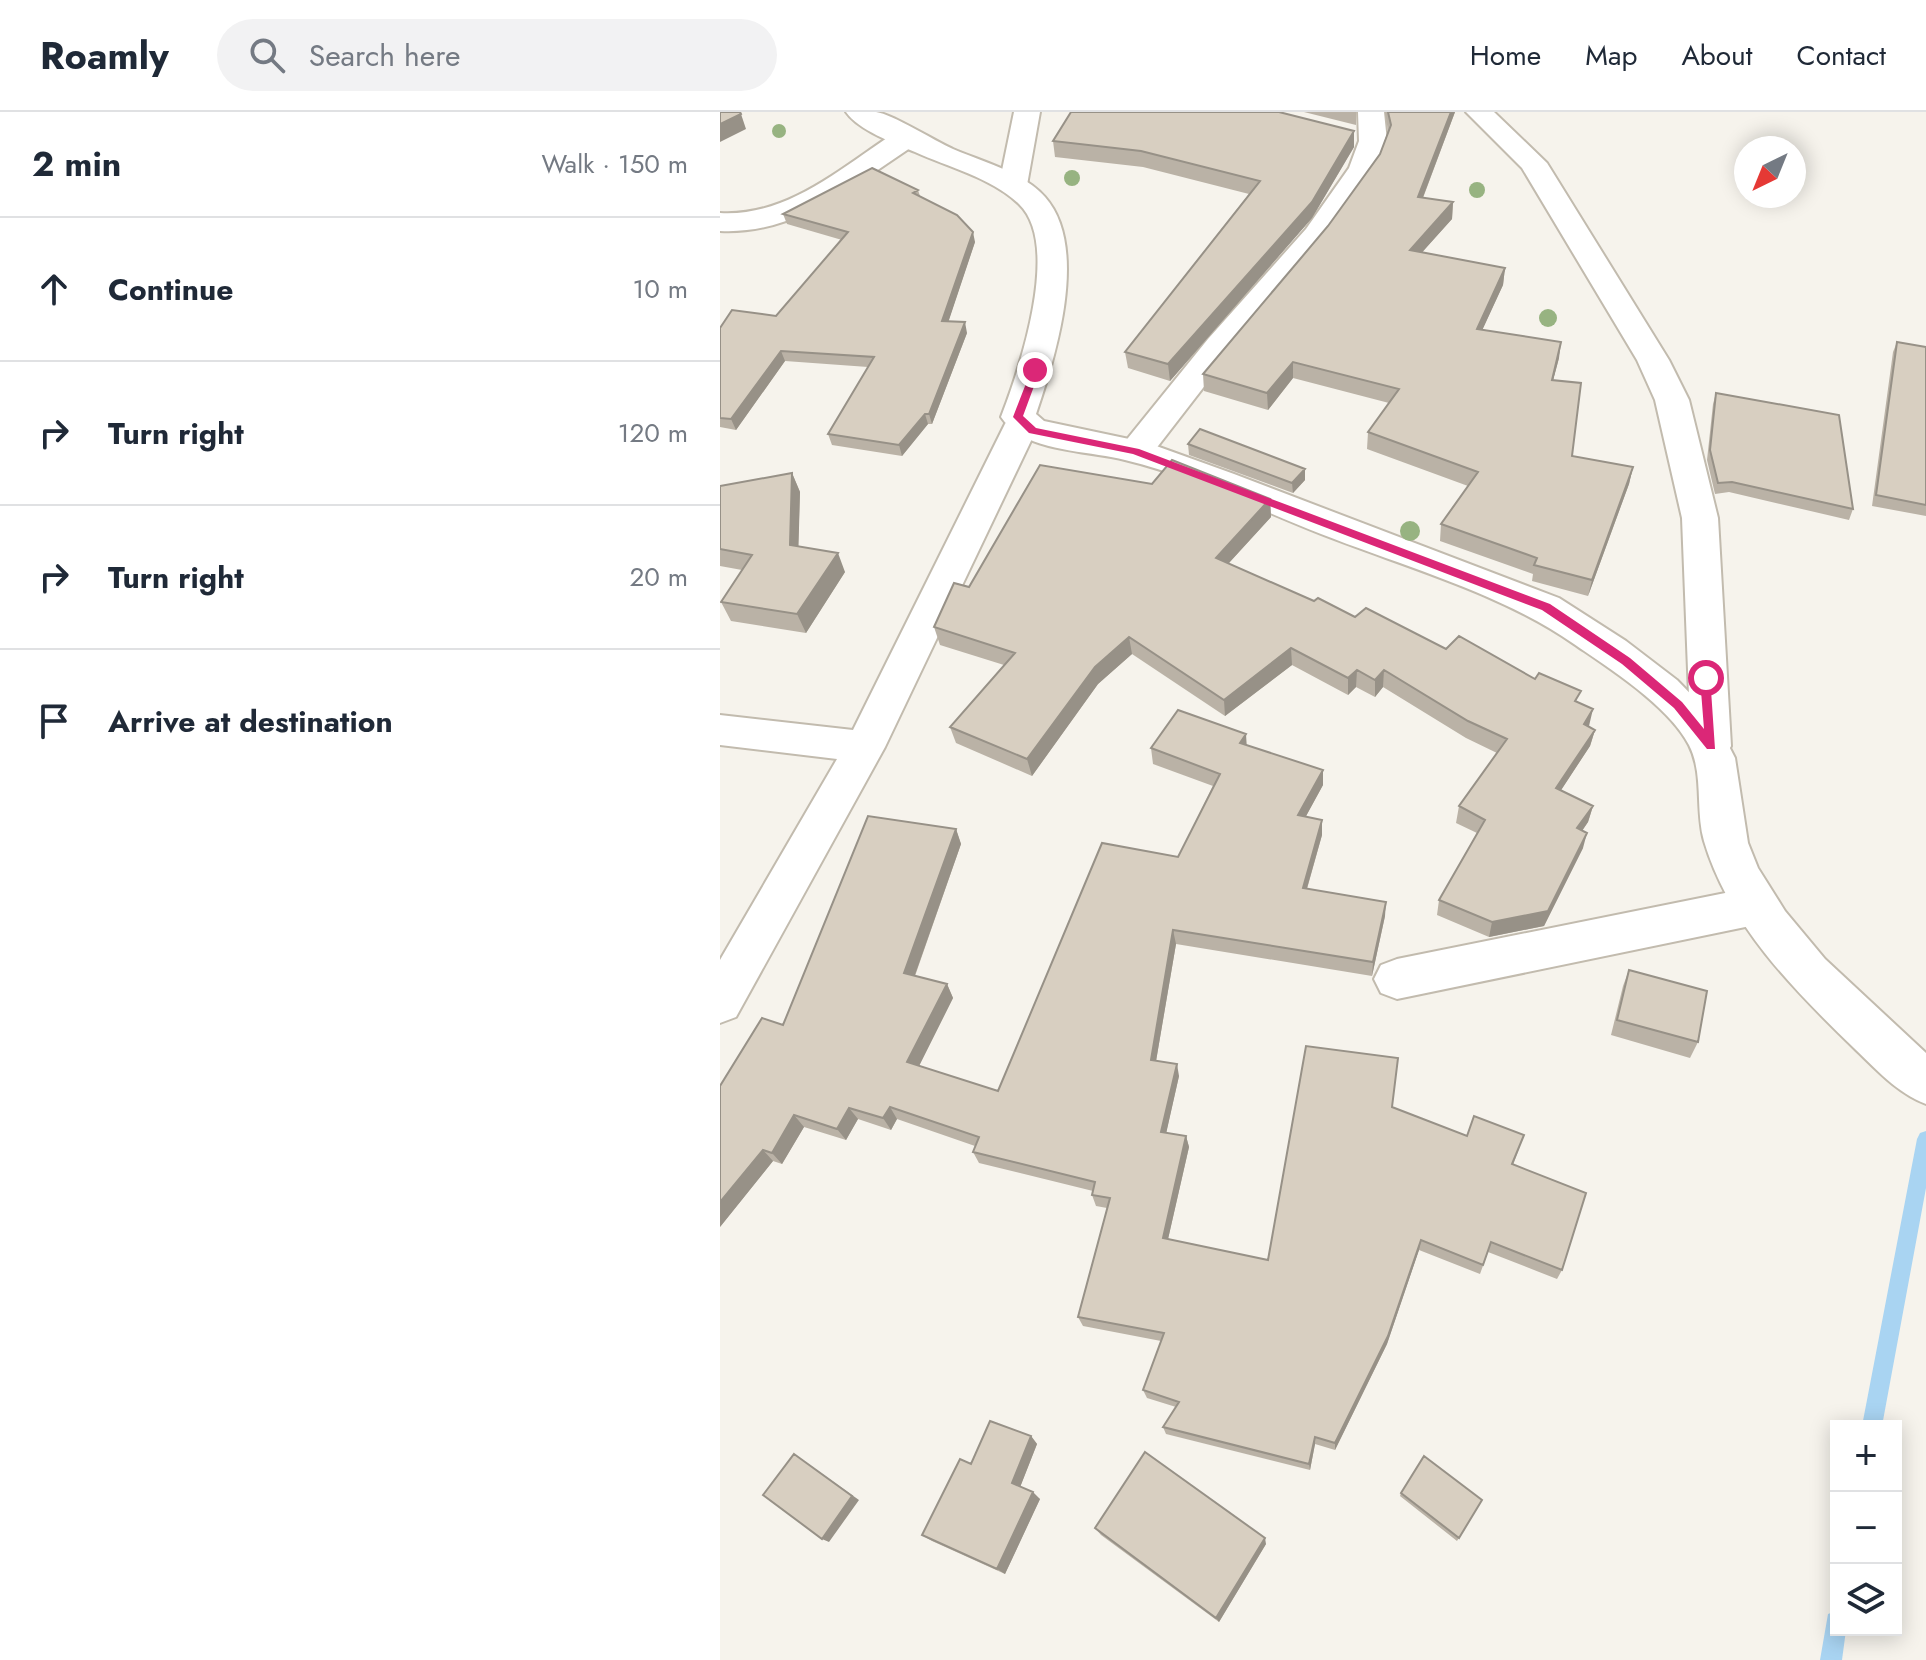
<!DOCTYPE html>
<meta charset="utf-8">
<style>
body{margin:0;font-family:Jost,sans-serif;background:#f2f2f3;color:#1f2937}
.controls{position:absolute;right:24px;bottom:24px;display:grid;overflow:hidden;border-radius:0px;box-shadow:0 4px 20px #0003}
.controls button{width:72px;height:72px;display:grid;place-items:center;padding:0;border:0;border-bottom:2px solid #e0e1e3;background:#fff;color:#1f2937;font:40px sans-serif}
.compass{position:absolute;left:1014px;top:24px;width:72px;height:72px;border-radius:50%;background:#fff;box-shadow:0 4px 20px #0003;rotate:223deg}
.stop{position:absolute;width:24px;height:24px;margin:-18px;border:6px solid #db2777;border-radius:50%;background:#fff}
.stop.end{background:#db2777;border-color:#fff;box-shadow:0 2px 8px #0008}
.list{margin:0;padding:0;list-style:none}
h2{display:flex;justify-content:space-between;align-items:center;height:104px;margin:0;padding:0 32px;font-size:34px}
h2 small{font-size:26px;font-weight:400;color:#747a83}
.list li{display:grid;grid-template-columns:52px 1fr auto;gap:24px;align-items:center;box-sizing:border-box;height:144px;padding:0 32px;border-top:2px solid #e0e1e3}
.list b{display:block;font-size:30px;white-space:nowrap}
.list em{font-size:26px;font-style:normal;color:#747a83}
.icon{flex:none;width:44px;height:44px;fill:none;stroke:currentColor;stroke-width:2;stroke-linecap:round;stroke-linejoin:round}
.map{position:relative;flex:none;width:1206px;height:1548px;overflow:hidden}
header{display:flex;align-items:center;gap:48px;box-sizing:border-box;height:112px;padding:0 40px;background:#fff;border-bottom:2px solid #e0e1e3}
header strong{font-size:38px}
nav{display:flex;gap:44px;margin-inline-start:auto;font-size:28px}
.search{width:560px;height:72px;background:#f2f2f3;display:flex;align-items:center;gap:20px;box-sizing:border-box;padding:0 28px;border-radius:44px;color:#747a83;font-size:30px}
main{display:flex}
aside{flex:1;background:#fff}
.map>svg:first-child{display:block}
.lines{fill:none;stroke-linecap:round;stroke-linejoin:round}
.stream{fill:#a9d4f2;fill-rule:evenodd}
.minor-casing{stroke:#c2bbae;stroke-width:4}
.tertiary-casing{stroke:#c2bbae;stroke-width:4}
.minor{fill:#fff;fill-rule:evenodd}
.tertiary{fill:#fff;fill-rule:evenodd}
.tree{fill:#97b381}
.wall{fill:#bab2a6}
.shaded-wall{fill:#979187}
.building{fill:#d8cfc1;stroke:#979187;stroke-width:2}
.route{fill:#db2777}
</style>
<header>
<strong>Roamly</strong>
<div class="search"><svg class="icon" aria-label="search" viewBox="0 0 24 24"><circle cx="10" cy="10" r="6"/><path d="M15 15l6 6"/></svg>Search here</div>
<nav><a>Home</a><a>Map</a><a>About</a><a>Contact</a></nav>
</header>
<main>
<aside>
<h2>2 min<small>Walk · 150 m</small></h2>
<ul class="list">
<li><svg class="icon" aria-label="ahead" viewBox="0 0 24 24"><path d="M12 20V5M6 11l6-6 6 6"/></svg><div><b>Continue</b></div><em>10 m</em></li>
<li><svg class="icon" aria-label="right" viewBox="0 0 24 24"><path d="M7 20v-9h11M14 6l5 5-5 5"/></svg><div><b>Turn right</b></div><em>120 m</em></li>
<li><svg class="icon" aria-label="right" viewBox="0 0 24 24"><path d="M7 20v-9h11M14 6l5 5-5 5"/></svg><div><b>Turn right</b></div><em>20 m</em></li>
<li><svg class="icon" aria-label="arrive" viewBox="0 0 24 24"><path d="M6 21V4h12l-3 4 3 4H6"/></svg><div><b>Arrive at destination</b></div></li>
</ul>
</aside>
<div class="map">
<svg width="1206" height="1548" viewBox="0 0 1206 1548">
<rect width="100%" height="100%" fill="#f6f3ec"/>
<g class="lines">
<path class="stream" d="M1206,1019V1076L1162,1314H1142L1197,1027L1200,1021Z
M1116,1499V1518H1126L1122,1548H1100L1108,1502Z"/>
<defs>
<path id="minor" d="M294,0H320L307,73L303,79H283L279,73Z
M638,0H664L667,29L657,57L606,129L510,241L428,347L416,350L404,347L399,339L404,331L488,227L586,117L629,56L639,29Z
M746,0H774L827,51L949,248L969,288L998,406L1011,634L1005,645L991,650L977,645L971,634L962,406L935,288L917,248L802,56Z
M186,18L196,20L200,26L196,32C135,72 77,123 0,119V101C68,105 122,55 176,20Z
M302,301L314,304L319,312L165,635L16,905L0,911V848L117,647L0,633V603L133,618L285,312L290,304Z
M1035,775L1051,781L1057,794L1051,807L1035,813L677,887L661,881L654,867L661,853L677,847Z"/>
<path id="tertiary" d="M126,0C136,0 147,0 156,0C172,2 215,29 233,37C263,50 303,60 325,85C370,136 335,246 316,302L324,309L428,331L514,362L839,486L906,529L957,568L995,607L1015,646L1028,731L1038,756L1065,799L1105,847L1206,941V992C1177,981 1156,957 1134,936C1073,877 1009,813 984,729C975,698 984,662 969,633C949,594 889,556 854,532C779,480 685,455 601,422C537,397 472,364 405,348C367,338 305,341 281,305C299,258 342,133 299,92C272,66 228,55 195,40C174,31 138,18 126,0Z"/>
</defs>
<use href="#minor" class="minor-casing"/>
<use href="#tertiary" class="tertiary-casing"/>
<use href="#minor" class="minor"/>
<use href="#tertiary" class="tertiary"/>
</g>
<g class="tree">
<circle cx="59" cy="19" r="7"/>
<circle cx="352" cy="66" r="8"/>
<circle cx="757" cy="78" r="8"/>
<circle cx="828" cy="206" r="9"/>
<circle cx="690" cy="419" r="10"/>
</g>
<path class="wall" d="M584,0H636V13Z
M665,0H735L703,86L733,90L732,107L702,140L785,156L783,173L762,218L839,246L833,268L852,344L913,355L909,372L868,484L812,469L813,462L720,429L721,412L748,374L647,337L648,320L669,291L573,266L548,298L484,279L483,262L608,114L660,42L668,19Z
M333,29L634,35L592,106L450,269L408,256L405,240L529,82L423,55L335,45Z
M198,78L200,84L255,130L228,210L247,221L212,312H208L182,344L112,333L108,322L148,255L65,249L16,318L0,315V216L56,204L122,128L67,112L63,102Z
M1177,230L1206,235V404L1152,394L1173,240Z
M996,281L1133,397L1129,408L1009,380L995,382L987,348L993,292Z
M468,332L585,357V368L573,381L469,343Z
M72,361L80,380L78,435L125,460L86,521L11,509L1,490L22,458L0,454V374Z
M432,372L550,387L551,405L508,452L594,489L635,505L726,537L858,591L868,614L875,618L870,634L841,678L873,694L868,710L862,719L863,736L824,814L769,825L717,803L719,788L757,721L736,711L739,694L777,641L746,626L663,575L655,585L636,575L628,583L572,553L505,604L412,542L378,572L312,664L236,631L230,615L284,553L220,533L214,515L249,475Z
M527,633L603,673L586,704L602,723L587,777L665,804L652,864L456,832L436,949L459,964L446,1021L466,1024L469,1035L448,1127L548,1148L672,995L747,1024L800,1034L793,1053L842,1158L837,1167L768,1140L760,1162L699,1138L667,1232L615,1338L595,1332L590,1358L446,1322L443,1315L456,1295L427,1286L423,1278L441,1229L363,1214L358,1205L387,1096L376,1094L372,1083L373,1079L259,1051L253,1040L255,1034L177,1007L171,1018L138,1007L126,1028L84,1015L62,1052L53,1049L0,1115L63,913L236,717L241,732L195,864L227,872L233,886L199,954L278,979L458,745L493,674L433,652L431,636Z
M909,858L978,930L970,946L891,923L903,874Z
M311,1324L317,1332L300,1375L320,1387L285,1462L212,1429L202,1423L251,1352Z
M681,1381L762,1388L737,1429L680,1384Z
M375,1416L546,1432L499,1510L381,1423Z"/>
<path class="shaded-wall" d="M731,0H735L697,101L698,85Z
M21,2L26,17L0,30V12Z
M634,19V35L592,106L450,269L448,252Z
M733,90L732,107L689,155L690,138Z
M253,120L255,130L225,220L222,209Z
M785,156L783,173L755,234L757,217Z
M245,210L247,221L212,312L209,302Z
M841,230L839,246L829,284L832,268Z
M61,239L65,249L16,318L11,307Z
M573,250V266L548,298L547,281Z
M205,302L208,312L182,344L179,333Z
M913,355L909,372L868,484L872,468Z
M585,357V368L573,381L572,371Z
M72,361L80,380L78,452L70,433Z
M550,387L551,405L497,464L496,446Z
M118,441L125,460L86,521L77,502Z
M409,525L412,542L378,572L312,664L307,647L375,555Z
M571,536L572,553L505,604L504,588Z
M637,558L636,575L628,583V566Z
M664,558L663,575L655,585V568Z
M873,597L869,614L859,629L864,612Z
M875,618L870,634L832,692L836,676Z
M526,622L527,638L520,631Z
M603,658V673L579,717L578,703Z
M873,694L868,710L853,732L857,716Z
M602,708V723L583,790V776Z
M236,717L241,732L191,874L184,861Z
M867,721L863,736L824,814L769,825L772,810Z
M666,790L665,804L652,864L653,850Z
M453,818L456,832L434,961L431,948Z
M227,872L233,886L195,962L187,950Z
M457,952L459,964L444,1031L441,1020Z
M170,995L177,1007L171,1018L163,1006Z
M129,996L138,1007L126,1028L117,1017Z
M74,1003L84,1015L62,1052L52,1041Z
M466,1024L469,1035L446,1136L443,1126Z
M43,1038L53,1049L0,1115V1090Z
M701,1128L699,1138L667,1232L615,1338V1331Z
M311,1324L317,1332L299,1378L292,1371Z
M595,1325V1332L590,1358L589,1352Z
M74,1342L139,1388L109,1430L102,1427Z
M313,1380L320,1387L285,1462L277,1457Z
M545,1426L546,1432L499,1510L496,1506Z"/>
<path class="building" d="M0,0H20L21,2L0,12Z
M351,0H559L634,19L592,90L448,252L405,240L540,69L421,39L333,29Z
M668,0H731L698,85L733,90L690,138L785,156L757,217L841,230L832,268L861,271L852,344L913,355L872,468L814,453L817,446L721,412L758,360L648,320L679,277L573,250L547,281L483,262L608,114L660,42L671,13Z
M152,56L198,78L193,81L237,103L253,120L222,209L245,210L209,302H205L179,333L108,322L154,245L61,239L11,307L0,306V216L12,198L56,204L128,120L63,102Z
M1177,230L1206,235V393L1156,383Z
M996,281L1119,303L1133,397L1012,370L998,371L990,338Z
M480,317L585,357L572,371L468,332Z
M452,348L550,387L496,446L594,489L598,486L635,505L646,496L726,537L739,524L815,567L819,561L861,579L855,589L873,597L864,612L875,618L836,676L873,694L857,716L867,721L828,799L772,810L719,788L765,708L739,694L787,627L748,609L664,558L655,568L637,558L628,566L571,536L504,588L409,525L375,555L307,647L230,615L295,541L214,515L234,471L249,475L320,353L432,372Z
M72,361L70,433L118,441L77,502L1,490L32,443L0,437V374Z
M458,598L526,622L520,631L603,658L578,703L602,708L583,776L666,790L653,850L453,818L431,948L457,952L441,1020L466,1024L443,1126L548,1148L586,934L678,946L672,995L747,1024L754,1004L804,1023L792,1052L866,1081L842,1158L771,1130L763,1153L701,1128L668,1224L615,1331L595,1325L589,1352L443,1315L459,1290L423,1278L444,1221L358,1205L390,1086L372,1083L375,1070L253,1040L259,1025L170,995L163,1006L129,996L117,1017L74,1003L52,1041L43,1038L0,1090V974L42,906L63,913L148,704L236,717L184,861L227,872L187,950L278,979L382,731L458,745L500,662L431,636Z
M909,858L987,879L978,930L897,908Z
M270,1309L311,1324L292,1371L313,1380L277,1457L202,1423L240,1347L251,1352Z
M425,1340L545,1426L496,1506L375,1416Z
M74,1342L132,1384L102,1427L43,1383Z
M704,1344L762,1388L739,1426L681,1381Z"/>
<path class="route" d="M312,256L320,258L303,304L316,316L419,337L830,492L910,546L962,590L984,617L980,566L990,563L995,637H987L954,596L902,552L822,498L413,342L309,321L293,305Z"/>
</svg>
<div class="controls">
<button>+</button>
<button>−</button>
<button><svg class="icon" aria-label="layers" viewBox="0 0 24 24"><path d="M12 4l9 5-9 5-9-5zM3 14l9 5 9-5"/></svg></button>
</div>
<svg class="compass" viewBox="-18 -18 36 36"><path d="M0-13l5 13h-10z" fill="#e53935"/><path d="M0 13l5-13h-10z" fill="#747a83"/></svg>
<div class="stop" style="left:986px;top:566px"></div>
<div class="stop end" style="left:315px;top:258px"></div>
</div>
</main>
